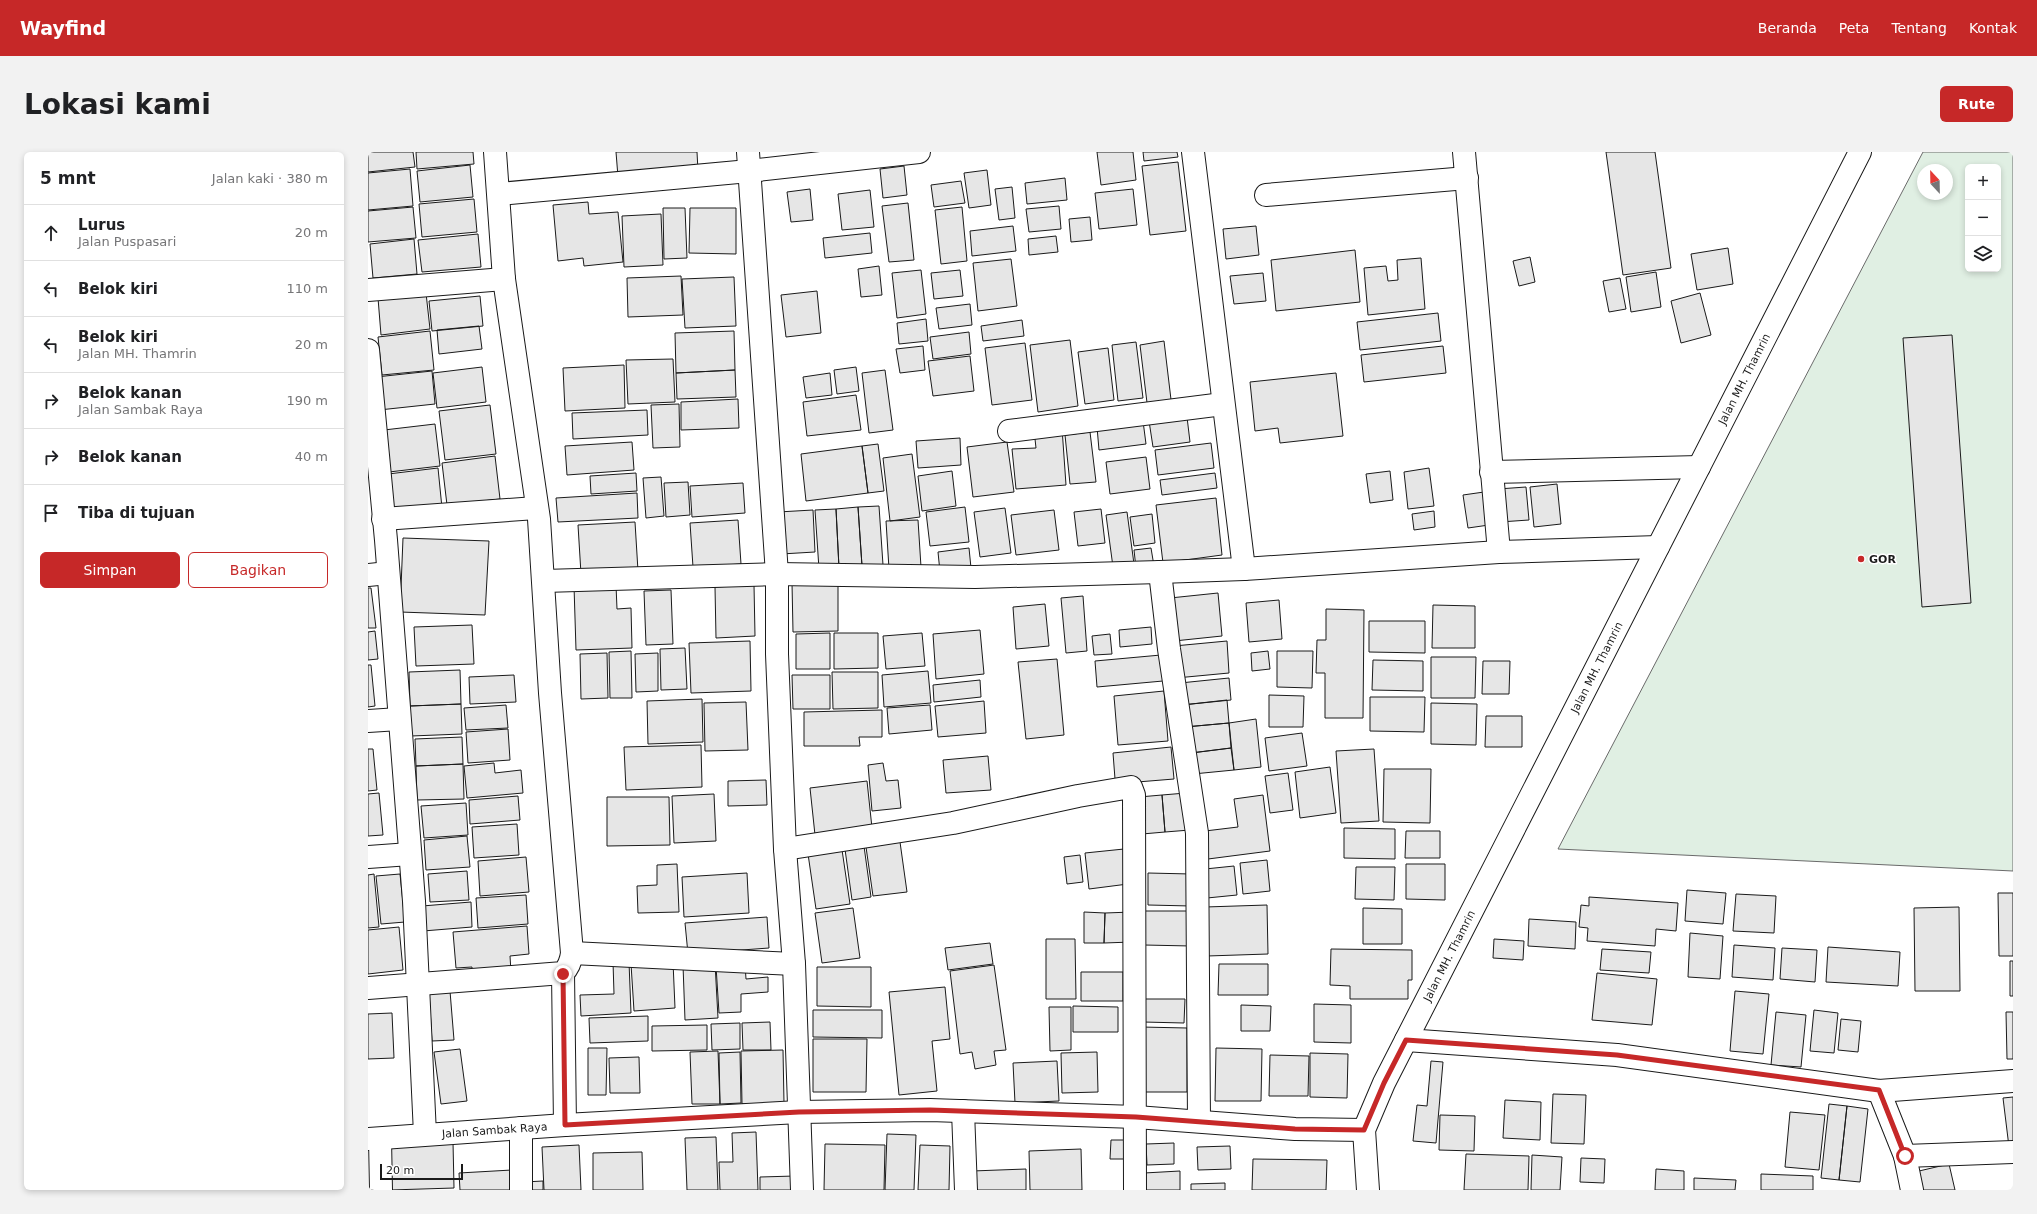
<!DOCTYPE html>
<html lang="id">
<meta charset="utf-8">
<style>
body{margin:0;font-family:"DejaVu Sans",sans-serif;background:#f2f2f2;color:#202124}
.controls{position:absolute;right:12px;top:12px;display:grid;overflow:hidden;border-radius:6px;box-shadow:0 2px 6px #0003}
.controls button{width:36px;height:36px;display:grid;place-items:center;padding:0;border:0;border-bottom:1px solid #e0e0e0;background:#fff;color:#202124;font:20px sans-serif}
.compass{position:absolute;left:1549px;top:12px;width:36px;height:36px;border-radius:50%;background:#fff;box-shadow:0 2px 6px #0003;rotate:338deg}
.scale{position:absolute;left:12px;bottom:10px;width:83px;box-sizing:border-box;padding-left:4px;border:2px solid #1a1a1a;border-top:0;font-size:11px;line-height:14px;white-space:nowrap;color:#1a1a1a;-webkit-text-stroke:3px #fff;paint-order:stroke}
.stop{position:absolute;width:12px;height:12px;margin:-9px;border:3px solid #c62828;border-radius:50%;background:#fff}
.stop.end{background:#c62828;border-color:#fff;box-shadow:0 1px 4px #0008}
.list{margin:0;padding:0;list-style:none}
h2{display:flex;justify-content:space-between;align-items:center;height:52px;margin:0;padding:0 16px;font-size:17px}
h2 small{font-size:13px;font-weight:400;color:#757577}
.list li{display:grid;grid-template-columns:26px 1fr auto;gap:12px;align-items:center;box-sizing:border-box;height:56px;padding:0 16px;border-top:1px solid #e0e0e0}
.list b{display:block;font-size:15px;white-space:nowrap}
.list p{margin:0;font-size:13px;white-space:nowrap;color:#757577}
.list em{font-size:13px;font-style:normal;color:#757577}
.actions{display:flex;gap:8px;padding:12px 16px}
.actions a{flex:1;padding:9px 0;border:1px solid #c62828;border-radius:6px;text-align:center;font-size:14px;color:#c62828}
.actions .main{background:#c62828;color:#fff}
.icon{flex:none;width:22px;height:22px;fill:none;stroke:currentColor;stroke-width:2;stroke-linecap:round;stroke-linejoin:round}
.map{position:relative;flex:none;width:1645px;height:1038px;overflow:hidden;border-radius:6px}
header{display:flex;align-items:center;gap:24px;box-sizing:border-box;height:56px;padding:0 20px;background:#c62828;color:#fff}
header strong{font-size:19px}
nav{display:flex;gap:22px;margin-inline-start:auto;font-size:14px}
.intro{display:flex;align-items:center;justify-content:space-between;box-sizing:border-box;height:96px;padding:0 24px}
h1{margin:0;font-size:28px}
.button{padding:10px 18px;border-radius:6px;background:#c62828;color:#fff;font-size:14px;font-weight:700}
main{display:flex;gap:24px;padding:0 24px}
aside{flex:1;background:#fff;border-radius:6px;box-shadow:0 2px 6px #0003}
.map>svg:first-child{display:block}
.green{fill:#e0efe3;stroke:#6a6a6a;fill-rule:evenodd}
.building{fill:#e6e6e6;stroke:#1a1a1a}
.lines{fill:none;stroke-linecap:round;stroke-linejoin:round}
.minor-casing{stroke:#1a1a1a;stroke-width:24}
.major-casing{stroke:#1a1a1a;stroke-width:24}
.minor{stroke:#fff;stroke-width:22}
.major{stroke:#fff;stroke-width:22}
.route{stroke:#c62828;stroke-width:5}
.poi-dot{fill:#c62828;stroke:#fff;stroke-width:1.5}
.labels{text-anchor:middle;dominant-baseline:central;stroke-width:3;stroke-linejoin:round;paint-order:stroke}
.street-label{font-size:11px;fill:#1a1a1a;stroke:#fff}
.poi-label{font-size:11px;font-weight:bold;fill:#1a1a1a;stroke:#fff;text-anchor:start}
</style>
<header>
<strong>Wayfind</strong>
<nav><a>Beranda</a><a>Peta</a><a>Tentang</a><a>Kontak</a></nav>
</header>
<div class="intro"><h1>Lokasi kami</h1><a class="button">Rute</a></div>
<main>
<aside>
<h2>5 mnt<small>Jalan kaki · 380 m</small></h2>
<ul class="list">
<li><svg class="icon" aria-label="ahead" viewBox="0 0 24 24"><path d="M12 20V5M6 11l6-6 6 6"/></svg><div><b>Lurus</b><p>Jalan Puspasari</p></div><em>20 m</em></li>
<li><svg class="icon" aria-label="left" viewBox="0 0 24 24"><path d="M17 20v-9H6M10 6l-5 5 5 5"/></svg><div><b>Belok kiri</b></div><em>110 m</em></li>
<li><svg class="icon" aria-label="left" viewBox="0 0 24 24"><path d="M17 20v-9H6M10 6l-5 5 5 5"/></svg><div><b>Belok kiri</b><p>Jalan MH. Thamrin</p></div><em>20 m</em></li>
<li><svg class="icon" aria-label="right" viewBox="0 0 24 24"><path d="M7 20v-9h11M14 6l5 5-5 5"/></svg><div><b>Belok kanan</b><p>Jalan Sambak Raya</p></div><em>190 m</em></li>
<li><svg class="icon" aria-label="right" viewBox="0 0 24 24"><path d="M7 20v-9h11M14 6l5 5-5 5"/></svg><div><b>Belok kanan</b></div><em>40 m</em></li>
<li><svg class="icon" aria-label="arrive" viewBox="0 0 24 24"><path d="M6 21V4h12l-3 4 3 4H6"/></svg><div><b>Tiba di tujuan</b></div></li>
</ul>
<div class="actions"><a class="main">Simpan</a><a>Bagikan</a></div>
</aside>
<div class="map">
<svg width="1645" height="1038" viewBox="0 0 1645 1038">
<rect width="100%" height="100%" fill="#fff"/>
<path class="green" d="M1555,0H1645V719L1190,697ZM1600,15H1630V117H1600ZM1555,18H1579V42H1555Z"/>
<path class="building" d="M0,0H45L47,15L0,20Z
M48,0H105L106,12L49,17Z
M248,0H329L330,19L250,25Z
M729,0H765L768,28L733,33Z
M775,0H809L810,5L776,9Z
M1238,0H1287L1303,116L1255,123Z
M810,10L818,79L782,83L774,14Z
M102,13L105,45L52,50L49,19Z
M536,14L539,43L515,46L512,17Z
M42,17L45,54L0,58V21Z
M619,18L623,53L601,56L596,21Z
M697,26L699,48L659,52L657,31Z
M593,29L597,51L566,55L563,33Z
M644,35L647,66L631,68L627,37Z
M442,37L445,68L423,70L419,40Z
M765,37L769,73L731,77L727,41Z
M502,38L506,75L474,78L470,42Z
M106,47L109,80L54,85L51,52Z
M220,50L221,62L250,60L255,110L216,114L215,106L190,109L185,53Z
M540,51L546,108L521,110L514,54Z
M691,54L693,77L661,80L658,57Z
M45,55L48,86L0,90V59Z
M594,55L599,109L573,112L567,58Z
M295,56H317L319,106L296,107Z
M322,56H368V102L321,101Z
M293,62L295,113L256,115L254,64Z
M722,65L724,88L703,90L701,67Z
M645,74L648,99L604,104L602,79Z
M888,74L891,103L858,107L855,77Z
M502,81L504,101L457,106L455,86Z
M110,82L113,115L54,120L50,88Z
M688,84L690,100L661,103L660,87Z
M46,87L49,122L5,126L2,92Z
M1360,96L1365,132L1329,138L1323,102Z
M987,98L992,150L908,159L903,108Z
M1162,105L1167,130L1151,134L1145,109Z
M1053,106L1057,157L1000,163L996,116L1018,114L1020,129L1030,128L1029,108Z
M643,107L649,154L610,159L605,111Z
M511,114L514,143L493,145L490,117Z
M553,118L558,162L529,166L524,121Z
M592,118L595,144L566,147L563,121Z
M1288,120L1293,155L1263,160L1258,125Z
M895,121L898,149L866,152L862,124Z
M313,124L315,163L260,165L259,126Z
M366,125L368,174L317,176L314,127Z
M1252,126L1258,157L1241,160L1235,129Z
M449,139L453,181L418,185L413,143Z
M58,141L62,177L13,183L10,146Z
M1332,141L1343,183L1313,191L1303,149Z
M112,144L115,174L64,179L61,149Z
M602,152L604,173L571,177L568,156Z
M1070,161L1073,189L992,198L989,170Z
M558,167L560,189L531,192L529,171Z
M654,168L656,184L615,189L613,174Z
M111,174L114,197L71,202L69,178Z
M62,179L66,218L14,223L10,185Z
M366,179L367,218L308,221L307,181Z
M601,180L603,202L565,207L562,185Z
M1584,183L1603,451L1554,455L1535,186Z
M702,188L710,254L670,260L662,193Z
M796,189L804,256L780,259L772,193Z
M768,190L775,246L750,249L744,193Z
M657,191L664,248L624,253L617,196Z
M555,194L557,218L532,221L528,197Z
M1075,194L1078,221L996,230L993,203Z
M740,196L746,248L717,252L710,200Z
M602,204L606,239L565,244L560,209Z
M305,207L307,250L260,252L258,208Z
M256,213L257,256L197,259L195,216Z
M114,215L118,250L69,256L65,221Z
M488,215L491,239L469,242L466,218Z
M367,218L368,245L309,247L308,221Z
M517,218L525,278L501,281L494,221Z
M64,219L67,252L11,258L8,225Z
M462,221L464,243L438,246L435,225Z
M968,221L975,284L912,291L910,276L887,279L882,230Z
M488,243L493,278L439,284L435,250Z
M370,247L371,276L313,278V250Z
M311,252L312,295L285,296L283,253Z
M122,253L128,302L77,308L71,259Z
M279,258L280,283L205,287L204,261Z
M819,265L822,290L785,295L781,269Z
M775,269L778,292L731,298L729,275Z
M67,272L72,314L21,320L16,278Z
M694,276L698,333L648,337L644,297L668,296L666,278Z
M722,280L728,330L702,332L697,283Z
M592,286L593,313L550,316L548,289Z
M264,290L266,318L199,323L197,294Z
M639,290L646,340L605,345L599,295Z
M843,291L846,316L790,323L787,298Z
M510,292L516,339L500,341L494,294Z
M494,294L500,341L438,349L433,302Z
M544,302L552,365L522,369L515,306Z
M127,304L132,347L79,353L74,311Z
M778,305L782,337L742,342L738,310Z
M70,316L74,356L25,362L20,322Z
M1061,316L1066,354L1040,357L1036,320Z
M584,319L588,354L554,359L550,324Z
M1022,319L1025,348L1002,351L998,322Z
M268,321L269,339L223,342L222,324Z
M847,321L849,336L794,343L792,328Z
M293,325L296,364L278,366L275,326Z
M320,330L322,363L298,365L296,331Z
M375,331L377,361L324,365L322,334Z
M1189,332L1193,372L1166,375L1162,335Z
M1158,335L1161,368L1132,370L1130,337Z
M1116,340L1121,373L1100,376L1095,343Z
M269,341L270,366L190,370L188,346Z
M848,346L854,403L795,411L788,353Z
M511,354L515,413L494,414L490,355Z
M490,355L494,414L471,416L468,357Z
M597,355L601,390L562,394L558,360Z
M637,356L643,401L612,405L606,360Z
M468,357L471,416L451,417L447,358Z
M733,357L737,391L710,394L706,360Z
M445,358L447,400L413,402L410,360Z
M686,358L691,398L648,403L643,363Z
M1066,359L1067,375L1046,378L1044,362Z
M759,360L766,412L745,415L738,363Z
M784,362L787,391L766,394L762,365Z
M370,368L373,412L325,415L322,371Z
M550,368L553,415L521,417L518,369Z
M267,370L270,419L213,422L210,373Z
M35,386L121,389L117,463L32,460Z
M601,396L603,416L572,420L570,400Z
M783,396L786,414L768,416L766,398Z
M470,430V479L425,480L424,431Z
M248,433L249,457L263,456L264,496L208,498L206,434Z
M386,433L387,484L348,486L347,435Z
M0,436H3L8,476H0Z
M303,438L305,492L278,493L276,439Z
M850,441L854,484L806,489L802,446Z
M715,444L719,499L698,501L693,446Z
M911,448L914,487L881,490L878,451Z
M677,452L681,494L648,497L645,455Z
M1065,453L1107,454V496H1064Z
M958,457L996,458L995,566H957V521H948L949,488H958Z
M1001,469H1057V501L1001,500Z
M104,473L106,512L48,514L46,475Z
M783,475L784,492L752,495L751,478Z
M612,478L616,522L568,527L565,482Z
M7,479L10,507L0,508V480Z
M462,481V517H428V482Z
M466,481H510V516L466,517Z
M554,481L557,514L518,517L515,484Z
M742,482L744,502L726,503L724,484Z
M382,489L383,539L323,541L321,491Z
M859,489L861,521L808,526L806,494Z
M317,496L319,537L293,538L292,497Z
M263,499L264,546H242L241,500Z
M900,499L902,517L884,519L883,501Z
M909,499H945L944,536L909,535Z
M239,501L240,546L213,547L212,502Z
M290,501V539L268,540L267,502Z
M793,503L795,529L729,535L727,509Z
M1063,505H1108L1107,546H1063Z
M689,507L696,583L658,587L650,510Z
M1005,508L1055,509V539L1004,538Z
M1115,509H1142L1141,542H1114Z
M0,513H3L7,554L0,555Z
M92,518L93,552L42,554L41,520Z
M560,519L563,551L516,555L514,523Z
M464,520H510V556L465,557Z
M146,523L148,550L102,552L101,525Z
M424,523H462V557H425Z
M861,526L863,548L814,553L812,531Z
M612,528L613,545L566,550L565,533Z
M796,539L800,589L750,593L746,544Z
M901,543L936,544L935,575H901Z
M1002,545H1057L1056,580L1002,579Z
M334,547L335,590L280,592L279,549Z
M859,548L861,571L817,575L814,553Z
M616,549L618,581L570,585L567,554Z
M378,550L380,598L337,599L336,551Z
M1063,551L1109,552L1108,593L1063,592Z
M93,552L94,582L43,584L42,554Z
M138,553L140,576L98,578L96,556Z
M562,553L564,578L521,582L519,556Z
M514,558V585H491L492,594H436V560Z
M1118,564H1154V595H1117Z
M888,567L893,615L866,618L861,571Z
M861,571L863,596L823,601L817,575Z
M140,577L142,608L100,611L98,580Z
M934,581L939,614L901,619L897,586Z
M94,585L95,612L48,614L47,587Z
M333,593L334,635L258,638L256,595Z
M803,595L806,627L757,631L747,627L745,601Z
M863,596L866,618L825,622L823,601Z
M0,597H5L9,638L0,639Z
M1006,597L1011,669L973,671L968,599Z
M620,604L623,638L578,641L575,608Z
M126,611L127,621L153,618L155,641L99,646L96,614Z
M515,611L518,629L530,628L533,656L504,659L500,613Z
M95,612L96,647L49,648L48,614Z
M962,615L968,661L932,666L927,620Z
M1016,617H1063L1062,671L1015,670Z
M920,621L925,658L902,661L897,624Z
M398,628L399,653L360,654V629Z
M499,629L504,676L447,683L442,636Z
M11,641L15,683L0,684V642Z
M818,641L822,678L797,680L794,643Z
M346,642L348,689L306,691L304,644Z
M794,643L797,680L774,682L771,645Z
M895,643L902,699L840,707L837,679L870,675L866,647Z
M150,644L152,668L102,672L101,648Z
M239,645H301L302,693L239,694Z
M98,651L100,683L56,686L53,654Z
M149,672L151,703L106,706L104,675Z
M976,676L1027,677V707L976,706Z
M1038,679H1072V706H1037Z
M99,684L102,715L58,718L56,688Z
M495,687L503,745L484,748L476,690Z
M532,690L539,740L505,744L498,695Z
M473,691L482,752L448,757L439,695Z
M756,697L760,732L721,737L717,701Z
M712,703L715,730L699,732L696,705Z
M158,705L161,740L112,744L110,709Z
M899,708L902,739L875,742L872,711Z
M309,712L311,760L270,761L269,734L289,733V713Z
M1038,712H1077V748L1038,747Z
M866,714L869,743L839,746L837,717Z
M988,715H1027L1026,748L987,747Z
M99,719L101,748L62,750L60,722Z
M379,721L381,761L316,765L314,725Z
M780,721L823,722V754L780,753Z
M6,722L11,775L0,776V723Z
M32,722L37,770L13,772L8,724Z
M1319,738L1358,741L1355,772L1317,769Z
M1630,741H1645V804H1631Z
M1368,742L1408,744L1406,781L1365,779Z
M158,743L160,772L110,776L108,746Z
M1221,745L1310,751L1308,779L1288,777L1287,794L1219,789L1220,776L1211,775L1213,753L1221,754Z
M103,750L104,775L55,779L54,754Z
M899,753L900,802L839,804L837,755Z
M1591,755L1592,839H1547L1546,756Z
M485,756L492,806L454,811L447,761Z
M995,756L1034,757V792H995Z
M776,759H823V794L776,793Z
M716,760L737,761L736,791H716Z
M764,760V790L736,791L737,761Z
M399,765L401,796L320,802L317,771Z
M1161,767L1208,770L1207,797L1160,794Z
M159,774L161,802L142,804L143,820L104,822V815L88,816L85,780Z
M31,775L35,818L0,822V778Z
M1322,781L1355,784L1352,827L1320,825Z
M678,787H707L708,847H678Z
M1126,787L1156,789L1155,808L1125,806Z
M622,791L625,812L580,818L577,796Z
M1366,793L1407,796L1405,828L1364,825Z
M1460,795L1532,800L1530,834L1458,830Z
M1414,796L1449,798L1447,830L1412,827Z
M963,797L1044,798V828H1040V847H982V834L962,833Z
M1234,797L1283,800L1281,821L1232,818Z
M1642,809H1645V844H1642Z
M245,810H261L263,861L213,864L212,843L246,842Z
M305,810L307,856L266,859L263,812Z
M347,811L350,866L317,868L315,813Z
M377,812L378,827L400,825V840L373,842V860L351,861L348,814Z
M851,812H900V843H850Z
M626,813L638,898L626,899L628,913L607,917L604,900L592,902L582,819Z
M449,815H503V855L449,854Z
M713,820H755V849H713Z
M1229,821L1289,827L1284,873L1224,868Z
M577,835L582,887L564,889L569,939L531,943L521,840Z
M82,839L86,888L64,889L61,841Z
M1367,839L1401,842L1395,902L1362,899Z
M775,847H817L816,871L775,870Z
M946,852L983,853V891L946,890Z
M873,853L903,854L902,879H873Z
M705,854L750,855V880H705Z
M681,855H703V898L682,899Z
M445,858H514V886L445,885Z
M1446,858L1470,861L1466,901L1442,899Z
M1408,860L1438,863L1433,915L1403,913Z
M1638,860H1645V907H1639Z
M24,861L26,906L0,907V862Z
M280,864V889L222,891L221,866Z
M1473,867L1493,869L1490,900L1470,898Z
M402,870L403,898H375L374,871Z
M372,871V897L344,898L343,872Z
M339,873V898L284,899V874Z
M773,875L819,876V940H772Z
M445,887H499L498,940H445Z
M220,896H239L238,943H220Z
M848,896L894,897L893,949H847Z
M92,897L99,949L73,952L66,900Z
M415,898L416,951L374,952L373,899Z
M350,899L352,952H324L322,900Z
M372,900L373,951L352,952L351,901Z
M729,900L730,940L694,941L693,901Z
M942,901L980,902L979,946L942,945Z
M902,903L941,904L940,944H901Z
M271,905L272,941H242L241,906Z
M689,909L691,949L647,951L645,911Z
M1063,909L1075,910L1068,991L1045,989L1049,953L1059,954Z
M1185,942L1218,943L1216,992L1183,991Z
M1645,945V995H1641L1635,946Z
M1137,948L1173,950L1172,988L1135,986Z
M1461,952L1479,954L1471,1028L1453,1026Z
M1479,954L1500,957L1492,1030L1471,1028Z
M1422,960L1457,963L1451,1018L1417,1015Z
M1072,963L1107,964L1106,999L1071,998Z
M388,980L390,1038H352L351,1010H365L364,981Z
M519,982L548,983L546,1038H517Z
M348,985L350,1038H319L317,986Z
M743,988H762V1007H742Z
M85,990L86,1036L22,1038L20,992Z
M806,991V1012L779,1013L778,992Z
M457,992L517,993L516,1038H456Z
M211,993L213,1038H176L174,995Z
M552,993L582,994L581,1038H550Z
M862,994L863,1017L830,1018L829,995Z
M713,997L714,1038H662L661,999Z
M274,1000L275,1038H225V1001Z
M1098,1002L1161,1004L1160,1038H1096Z
M1164,1003L1194,1005L1192,1038H1163Z
M1213,1006L1237,1007L1236,1031L1212,1030Z
M885,1007L959,1008L958,1038H884Z
M1581,1012L1587,1038H1555L1551,1019Z
M658,1017V1038H605L604,1019Z
M1288,1017L1316,1019V1038H1287Z
M144,1018L145,1038H92L91,1021Z
M812,1019V1038H776V1021Z
M1393,1022L1445,1024V1038H1393Z
M427,1024V1038H392V1025Z
M1326,1026L1368,1028L1367,1038H1326Z
M175,1029V1038H157L156,1030Z
M857,1031V1038H823V1032Z"/>
<g class="lines">
<defs>
<g id="minor">
<path d="M380,0L409,422V502L417,697L426,812L434,1038"/>
<path d="M825,0L876,417"/>
<path d="M1096,0L1131,400"/>
<path d="M131,42L381,19L551,0"/>
<path d="M898,43L1099,26"/>
<path d="M0,138L136,127"/>
<path d="M0,198L18,388L46,749L57,982"/>
<path d="M641,279L855,252"/>
<path d="M1123,320L1331,315"/>
<path d="M15,367L168,356"/>
<path d="M792,420L801,497L829,681L831,969"/>
<path d="M0,423L20,421"/>
<path d="M176,429L409,422L607,425L792,420L876,417L1131,400L1290,395"/>
<path d="M0,569L31,567"/>
<path d="M417,697L585,671L710,644L763,635L766,643L767,1038"/>
<path d="M0,705L42,702"/>
<path d="M204,801L426,812"/>
<path d="M195,821L197,973"/>
<path d="M0,836L195,821C201,815 203,809 204,801L182,541L171,367L136,127L127,0"/>
<path d="M1038,888L1249,903L1511,939L1645,929"/>
<path d="M1511,939L1537,1004L1544,1038"/>
<path d="M595,959L598,1038"/>
<path d="M153,976V1038"/>
<path id="s1" d="M0,987L197,973L431,960L562,958L768,965L927,977L996,978"/>
<path d="M12,987L13,1038"/>
<path d="M1537,1004L1645,1000"/>
</g>
<g id="major">
<path id="s2" d="M1000,1038L996,978L1016,931L1492,0"/>
</g>
</defs>
<use href="#minor" class="minor-casing"/>
<use href="#major" class="major-casing"/>
<use href="#minor" class="minor"/>
<use href="#major" class="major"/>
</g>
<g class="lines">
<path class="route" d="M195,822L197,973L431,960L562,958L768,965L927,977L996,978L1016,931L1038,888L1249,903L1511,938L1537,1004"/>
</g>
<circle class="poi-dot" cx="1493" cy="407" r="4"/>
<g class="labels">
<g class="street-label">
<text stroke="none"><textPath href="#s2" startOffset="902">Jalan MH. Thamrin</textPath></text>
<text stroke="none"><textPath href="#s2" startOffset="578">Jalan MH. Thamrin</textPath></text>
<text stroke="none"><textPath href="#s2" startOffset="254">Jalan MH. Thamrin</textPath></text>
<text stroke="none"><textPath href="#s1" startOffset="127">Jalan Sambak Raya</textPath></text>
</g>
<g class="poi-label">
<text x="1501" y="407">GOR</text>
</g>
</g>
</svg>
<div class="controls">
<button>+</button>
<button>−</button>
<button><svg class="icon" aria-label="layers" viewBox="0 0 24 24"><path d="M12 4l9 5-9 5-9-5zM3 14l9 5 9-5"/></svg></button>
</div>
<svg class="compass" viewBox="-18 -18 36 36"><path d="M0-13l5 13h-10z" fill="#e53935"/><path d="M0 13l5-13h-10z" fill="#757577"/></svg>
<div class="scale">20 m</div>
<div class="stop" style="left:1537px;top:1004px"></div>
<div class="stop end" style="left:195px;top:822px"></div>
</div>
</main>
